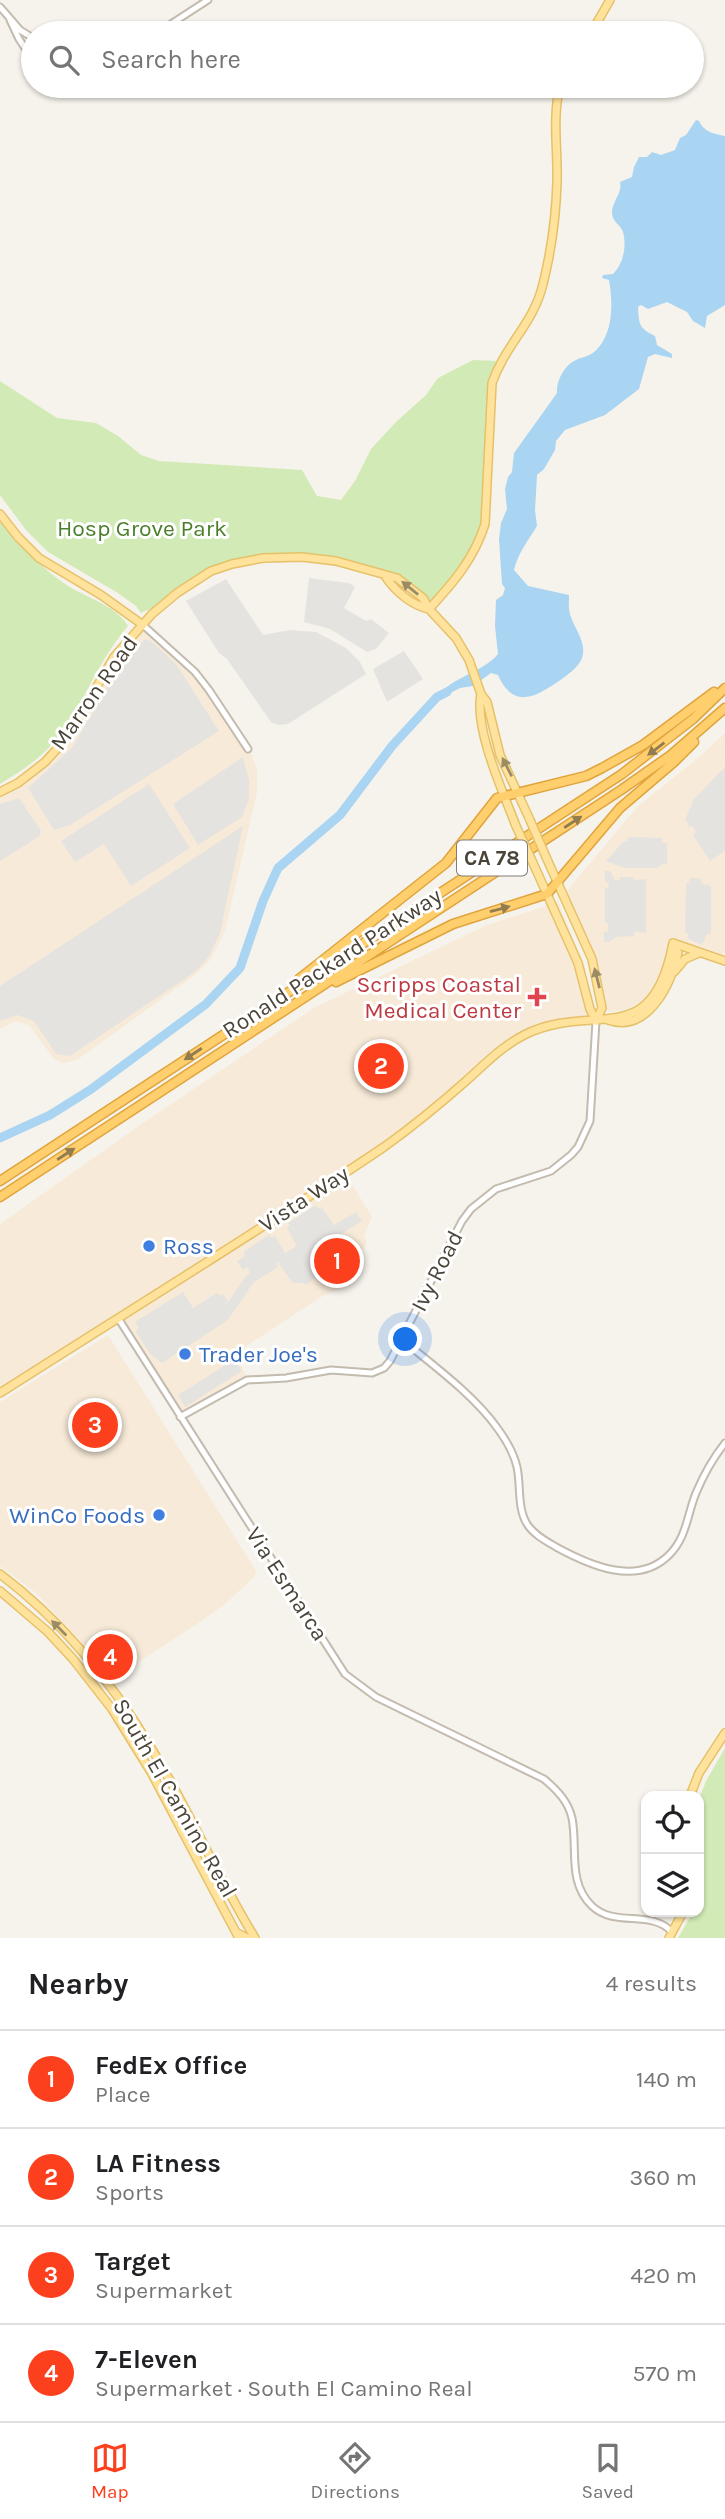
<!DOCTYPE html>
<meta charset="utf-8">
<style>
body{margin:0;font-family:Karla,sans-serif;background:#f2f2f2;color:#202124}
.controls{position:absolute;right:21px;bottom:21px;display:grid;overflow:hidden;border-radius:14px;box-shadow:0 2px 5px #0004}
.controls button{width:63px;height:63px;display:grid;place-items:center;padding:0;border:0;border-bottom:2px solid #e0e0e0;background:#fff;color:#202124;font:35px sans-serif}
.you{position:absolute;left:406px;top:1340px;width:24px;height:24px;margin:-18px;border:5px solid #fff;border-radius:50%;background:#1a73e8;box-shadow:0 0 0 10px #1a73e833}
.badge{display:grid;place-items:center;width:46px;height:46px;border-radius:50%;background:#fc3f1d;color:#fff;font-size:23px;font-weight:700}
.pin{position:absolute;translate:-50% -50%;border:4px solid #fff;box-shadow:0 2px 7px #0006}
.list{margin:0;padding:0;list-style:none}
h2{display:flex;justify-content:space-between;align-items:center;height:91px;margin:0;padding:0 28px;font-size:30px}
h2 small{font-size:23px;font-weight:400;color:#757577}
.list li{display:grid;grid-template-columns:46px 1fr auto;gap:21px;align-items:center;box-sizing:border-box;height:98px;padding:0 28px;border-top:2px solid #e0e0e0}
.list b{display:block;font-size:26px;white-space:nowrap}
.list p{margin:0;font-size:23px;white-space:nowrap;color:#757577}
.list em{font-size:23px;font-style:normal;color:#757577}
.icon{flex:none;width:38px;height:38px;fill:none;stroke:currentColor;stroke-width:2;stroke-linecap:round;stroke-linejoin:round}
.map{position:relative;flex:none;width:725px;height:1938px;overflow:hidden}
.search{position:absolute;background:#fff;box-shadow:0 2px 5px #0004;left:21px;right:21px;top:21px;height:77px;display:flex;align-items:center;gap:18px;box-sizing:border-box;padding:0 24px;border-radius:38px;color:#757577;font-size:26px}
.sheet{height:483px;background:#fff}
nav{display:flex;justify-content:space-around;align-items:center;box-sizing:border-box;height:98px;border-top:2px solid #e0e0e0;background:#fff;font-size:19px;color:#757577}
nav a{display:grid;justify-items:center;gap:4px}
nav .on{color:#fc3f1d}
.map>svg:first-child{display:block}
.commercial{fill:#f7ead8}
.green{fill:#d2eab5}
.parking{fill:#e5e3e0}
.water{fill:#a9d4f2}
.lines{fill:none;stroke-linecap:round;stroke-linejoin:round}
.river{stroke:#a9d4f2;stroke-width:9}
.minor-casing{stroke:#c2bbae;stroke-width:9}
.major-casing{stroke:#e6c16a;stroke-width:10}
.highway-casing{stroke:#e0a43c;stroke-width:11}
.minor{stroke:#fff;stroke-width:5}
.major{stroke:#ffe39c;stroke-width:7}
.highway{stroke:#ffcf6e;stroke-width:8}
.major-bridge-casing{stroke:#e6c16a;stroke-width:10;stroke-linecap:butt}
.major-bridge{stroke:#ffe39c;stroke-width:7}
.oneway{fill:#9c8c66}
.oneway2{fill:#937c4e}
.health-dot{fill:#e0444e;stroke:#fff;stroke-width:2.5}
.shop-dot{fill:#3f7fe0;stroke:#fff;stroke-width:2.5}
.labels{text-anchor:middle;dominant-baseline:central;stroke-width:6;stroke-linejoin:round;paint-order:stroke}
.shield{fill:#fff;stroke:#817c74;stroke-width:2}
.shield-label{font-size:21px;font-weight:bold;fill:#4b4439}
.park-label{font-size:23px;fill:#4a7f2a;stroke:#fff}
.street-label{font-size:23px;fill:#4b4439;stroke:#fff}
.health-label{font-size:23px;fill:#be3a42;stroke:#fff;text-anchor:end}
.shop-label{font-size:23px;fill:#366cbe;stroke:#fff;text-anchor:start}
</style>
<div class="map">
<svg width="725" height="1938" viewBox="0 0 725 1938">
<rect width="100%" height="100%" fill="#f6f3ec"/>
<path class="commercial" d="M141,627L191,670L209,690L251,754L257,769V792L225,931L210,960L196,974L77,1060L63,1063L54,1059L29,1025L15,1021L0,1029V793L57,750L103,675Z
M725,733V952L719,957L675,943L663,978L644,1000L626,1010L608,1012L586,939L565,893L638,806L697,759Z
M558,902L583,962L594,1025L575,1024L553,1026L486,1055L446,1100L415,1124L0,1393V1224L143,1123L314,1008L487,925Z
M345,1173L372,1217L364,1236L367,1243L350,1271L349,1278L341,1289L324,1295L245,1347L246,1350L236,1358L248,1378L181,1416L119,1319Z
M108,1335L256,1571L255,1576L225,1604L194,1626L117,1676H113L36,1593L0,1566V1402Z"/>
<path class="green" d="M473,360L496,361C484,397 485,434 485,472C485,491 486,512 480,531C471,559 449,583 429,605L395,579L312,555L274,554L228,563L157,606L141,613L136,606L118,593L48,552L26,530L0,495V381L57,418L96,423L118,436L141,455L159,461L302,470L317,496L341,500L355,481L371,449L396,422L426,395L438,378Z
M0,518C18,543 39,566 65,584C84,597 116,605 128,626C98,661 87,697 62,732C46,755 23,770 0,784Z
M725,1748V1938H678L693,1912H699V1799L706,1781Z"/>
<path class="parking" d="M309,578L349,583L355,587L344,608L366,621L371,619L389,633L376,649L367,652L330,629L304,622Z
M226,579L263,635L290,630L316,632L346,648L360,662L366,674L288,724L278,725L271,722L227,659L219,653L186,601Z
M145,639L151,641L176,664L219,731L70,825L54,830L28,788L72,748L123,661Z
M404,651L423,679L387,702L373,669Z
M243,757L249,780V799L242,817L198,845L173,804Z
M725,767V851L710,861L693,835L696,832L692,826L689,827L687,824L689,822L685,820L694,799Z
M149,784L190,848L131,886L104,844L75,862L61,841Z
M19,798L41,831L40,836L0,861V804Z
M243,826L220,933L209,956L195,972L70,1056L56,1054L34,1021L17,1015L0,1021V986Z
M628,837L662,838V843H667V864H662L657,868H625L606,861L624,841L627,842Z
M605,871H610L615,880H620V877H633V880L646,879V933L635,931L634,936L616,937L609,942H604V932L608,931V923H605V888H608L609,882H605Z
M690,878L701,879V883L711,886V934H707L702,945L687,938L689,934L685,933L686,883H689Z
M316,1205L319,1209L322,1208L334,1225L356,1212L362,1221L336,1237L340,1241L322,1270L315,1272L318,1275L306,1285L303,1283H293L279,1264L281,1261L276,1264L278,1267L253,1283L228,1320L162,1363L151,1355L136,1332L139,1327L135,1322L183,1292L193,1308L217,1293L220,1296L223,1294L228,1301L225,1303L226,1305L245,1277L250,1273L247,1267L243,1270L237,1261L245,1256L243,1252L269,1235L271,1238L275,1236L285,1253L297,1246L287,1228L290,1226L288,1223Z
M235,1359L242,1371L185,1407L178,1395Z"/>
<path class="water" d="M696,120L699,121C704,132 714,134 725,136V305L707,316L705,328L693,321L687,312L667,302L648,309L641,305L638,307C639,325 639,328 655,336L657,345L672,354V358L655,354L648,357L639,389L605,415L565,430L556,441L555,450L544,469L537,475L535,510L537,526C528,541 518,553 514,570L528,586L569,595C569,603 568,610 571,617C575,630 587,642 582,658C579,667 567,675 559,681C534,698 513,709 498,675L491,673L473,686L460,688L441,698L437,697C453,676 482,673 498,654L495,626L496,600L503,595L505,588L502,584L499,539L501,523L507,509L505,489L508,477L512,472L514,453L557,393C556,382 564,366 574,361C581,357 588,357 594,352C614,335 613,302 609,280L602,278L603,275L613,274C623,264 627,247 623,232C621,225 612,222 612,213C612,202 623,192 620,182L632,177L634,167L639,157H647L652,152L661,155L675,150L680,138L686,135Z"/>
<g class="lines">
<path class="river" d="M0,1138L50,1115L90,1090L206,1004L240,968L263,901L278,868L340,815L392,746L437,697L447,692"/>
<defs>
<path id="minor" d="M0,7L20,30L33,38
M10,20L19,39L33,60
M157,33L208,0
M143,625L195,672L209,690L248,749
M118,1318L345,1674L376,1697L544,1779C557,1790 568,1801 572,1818C578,1848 567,1882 592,1906C615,1928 651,1909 672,1932
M401,1339C433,1365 475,1396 498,1429C506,1440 514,1454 517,1467C521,1485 517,1508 527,1524C533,1534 546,1541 556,1547C589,1565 637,1587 669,1555C687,1537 687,1515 696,1493C704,1474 713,1458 725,1443
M180,1417L247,1380L286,1378L331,1370L372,1373L384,1368L390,1361L462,1221L471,1209L496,1189L551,1171L571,1155L578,1147L590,1121L596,1021"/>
<path id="major" d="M591,33L610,0
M0,514L18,537L39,558L101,595L143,625
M385,576C395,591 411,605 429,609
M429,609C453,583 474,559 485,524L492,383C505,345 534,323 543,284C551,252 556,215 557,182C558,150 552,118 560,86
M481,694C474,729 503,792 516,826
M0,792L18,783L45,762L67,738L114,657L152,614L177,593L211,571L232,564L263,558L302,557L336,561L397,578L423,598L429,609L456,638L469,660L481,694L487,702L500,755L530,820
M546,857L592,959L602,1008L596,1021
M533,863L578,963L590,1009L596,1021
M673,943L725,961
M674,972L685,959L699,953
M608,1020C648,1034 672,983 678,953L673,944
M0,1393C128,1311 258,1232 384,1147C412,1127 440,1104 466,1081C485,1064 501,1047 524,1035C594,1000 652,1054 673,943
M0,1574C61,1620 111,1681 150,1746C188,1808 217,1876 255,1938
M0,1591L48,1632L73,1659L112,1709L151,1772L239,1938
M690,1796L699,1773L725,1733
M237,1933L247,1938
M669,1938L683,1912"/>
<path id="highway" d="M299,979L446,863L497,798L586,776L602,768L643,745L714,692
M336,982L453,924L547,894L620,808L674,762L694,742
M0,1181L622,774L693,719L725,688
M0,1197L621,790L671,755L725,708"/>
</defs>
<use href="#minor" class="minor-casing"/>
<use href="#major" class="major-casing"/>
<use href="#highway" class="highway-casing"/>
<use href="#minor" class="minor"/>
<use href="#major" class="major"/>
<use href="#highway" class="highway"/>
<defs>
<path id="major-bridge" d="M530,820L546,857
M516,826L533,863"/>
</defs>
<use href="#major-bridge" class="major-bridge-casing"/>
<use href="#major-bridge" class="major-bridge"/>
</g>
<defs><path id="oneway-solid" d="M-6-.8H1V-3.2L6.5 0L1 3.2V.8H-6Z" transform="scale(1.75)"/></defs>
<g class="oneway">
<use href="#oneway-solid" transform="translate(410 588) rotate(-141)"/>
<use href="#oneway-solid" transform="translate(507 767) rotate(-117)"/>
<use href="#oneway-solid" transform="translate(597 978) rotate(-104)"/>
<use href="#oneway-solid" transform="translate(59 1628) rotate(-135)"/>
</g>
<g class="oneway2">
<use href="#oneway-solid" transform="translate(656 749) rotate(143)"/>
<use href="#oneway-solid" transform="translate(573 822) rotate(-33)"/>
<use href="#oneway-solid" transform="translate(500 909) rotate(-15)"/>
<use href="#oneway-solid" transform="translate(193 1054) rotate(147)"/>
<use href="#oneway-solid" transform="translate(66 1154) rotate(-33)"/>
</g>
<path class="health-dot" d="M533.5 986.5h7v7h7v7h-7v7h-7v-7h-7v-7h7z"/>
<g class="shop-dot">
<circle cx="149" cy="1246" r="7"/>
<circle cx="185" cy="1354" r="7"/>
<circle cx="159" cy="1515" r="7"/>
</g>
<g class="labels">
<rect class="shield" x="457" y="840.5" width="70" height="35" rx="5"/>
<g class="shield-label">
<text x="492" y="858">CA 78</text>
</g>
<g class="park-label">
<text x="142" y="528">Hosp Grove Park</text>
</g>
<g class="street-label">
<text transform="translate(94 693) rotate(-55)">Marron Road</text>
<text transform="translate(332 963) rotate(-33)">Ronald Packard Parkway</text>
<text transform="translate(304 1199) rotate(-33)">Vista Way</text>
<text transform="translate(437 1271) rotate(-63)">Ivy Road</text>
<text transform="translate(287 1584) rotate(57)">Via Esmarca</text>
<text transform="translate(175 1798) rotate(60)">South El Camino Real</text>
</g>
<g class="health-label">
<text x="521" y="984">Scripps Coastal<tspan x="521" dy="26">Medical Center</tspan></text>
</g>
<g class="shop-label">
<text x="163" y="1246">Ross</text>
<text x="199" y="1354">Trader Joe's</text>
<text x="145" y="1515" text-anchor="end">WinCo Foods</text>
</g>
</g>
</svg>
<div class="controls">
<button><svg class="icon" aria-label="locate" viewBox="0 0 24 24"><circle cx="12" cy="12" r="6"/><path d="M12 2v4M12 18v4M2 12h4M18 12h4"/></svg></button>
<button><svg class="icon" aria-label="layers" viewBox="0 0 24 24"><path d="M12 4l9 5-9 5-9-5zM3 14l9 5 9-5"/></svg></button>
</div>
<div class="you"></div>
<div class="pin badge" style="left:337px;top:1261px">1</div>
<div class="pin badge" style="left:381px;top:1066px">2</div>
<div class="pin badge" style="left:95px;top:1425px">3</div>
<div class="pin badge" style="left:110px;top:1657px">4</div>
<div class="search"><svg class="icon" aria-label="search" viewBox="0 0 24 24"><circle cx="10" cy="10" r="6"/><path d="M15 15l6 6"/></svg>Search here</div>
</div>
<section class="sheet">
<h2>Nearby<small>4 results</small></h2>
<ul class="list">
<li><span class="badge">1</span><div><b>FedEx Office</b><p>Place</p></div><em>140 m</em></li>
<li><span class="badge">2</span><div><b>LA Fitness</b><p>Sports</p></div><em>360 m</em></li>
<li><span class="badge">3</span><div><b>Target</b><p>Supermarket</p></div><em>420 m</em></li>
<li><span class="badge">4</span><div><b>7-Eleven</b><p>Supermarket · South El Camino Real</p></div><em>570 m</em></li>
</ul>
</section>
<nav>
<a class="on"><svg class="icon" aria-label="map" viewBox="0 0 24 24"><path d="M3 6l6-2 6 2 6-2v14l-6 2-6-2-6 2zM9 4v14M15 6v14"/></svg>Map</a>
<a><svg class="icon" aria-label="directions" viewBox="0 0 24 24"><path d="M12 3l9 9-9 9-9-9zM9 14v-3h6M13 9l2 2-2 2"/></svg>Directions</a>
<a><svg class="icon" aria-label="saved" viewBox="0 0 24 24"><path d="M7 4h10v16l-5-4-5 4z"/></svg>Saved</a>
</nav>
